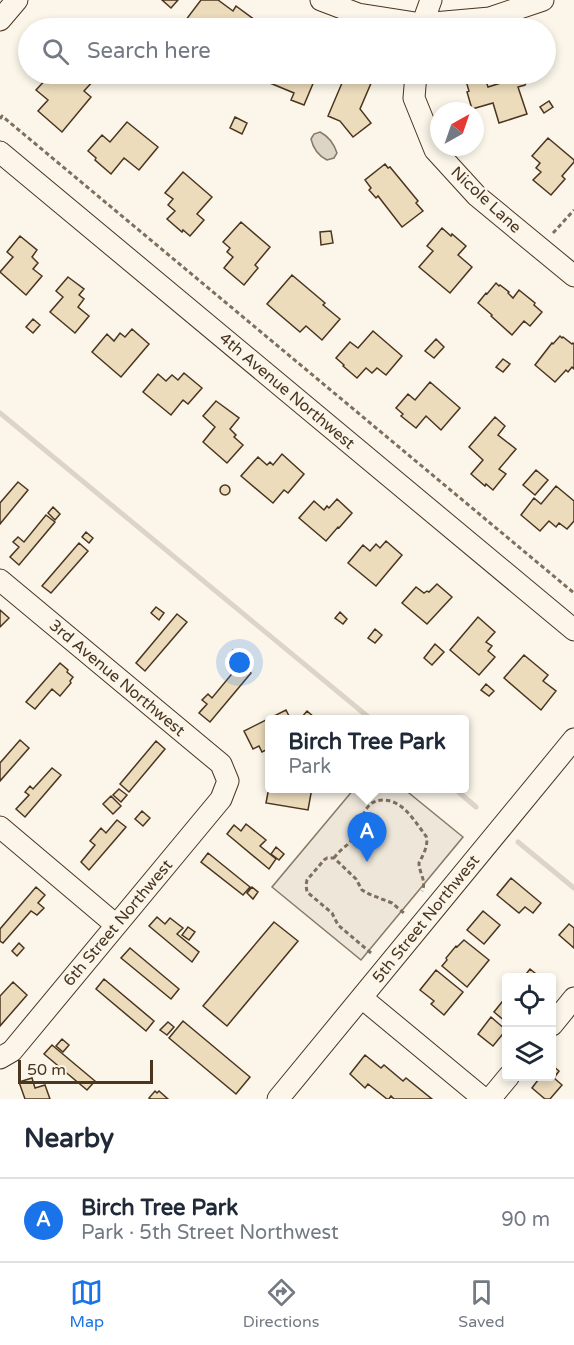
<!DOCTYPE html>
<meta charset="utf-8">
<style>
body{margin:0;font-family:"Varela Round",sans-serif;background:#f6f6f7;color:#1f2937}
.controls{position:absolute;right:18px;bottom:18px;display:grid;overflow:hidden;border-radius:6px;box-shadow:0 3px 9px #0003}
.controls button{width:54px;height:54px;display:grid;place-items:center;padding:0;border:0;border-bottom:2px solid #e0e1e3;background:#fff;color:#1f2937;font:30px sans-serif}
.compass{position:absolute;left:430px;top:102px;width:54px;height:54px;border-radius:50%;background:#fff;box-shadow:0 3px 9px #0003;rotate:40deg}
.scale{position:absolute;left:18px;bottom:15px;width:135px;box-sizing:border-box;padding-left:6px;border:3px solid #4a3520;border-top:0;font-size:16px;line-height:21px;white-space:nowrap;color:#4a3520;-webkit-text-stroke:4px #fbf6e9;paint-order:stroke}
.you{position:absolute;left:240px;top:663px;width:21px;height:21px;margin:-15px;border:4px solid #fff;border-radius:50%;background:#1a73e8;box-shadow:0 0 0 9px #1a73e833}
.badge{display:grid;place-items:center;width:39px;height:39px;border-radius:50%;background:#1a73e8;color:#fff;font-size:20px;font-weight:700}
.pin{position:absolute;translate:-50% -50px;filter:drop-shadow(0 2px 3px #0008)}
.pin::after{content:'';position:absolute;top:32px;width:21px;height:18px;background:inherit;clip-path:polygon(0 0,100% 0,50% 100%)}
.popup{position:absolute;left:265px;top:715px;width:204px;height:78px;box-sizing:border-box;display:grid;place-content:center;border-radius:6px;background:#fff;filter:drop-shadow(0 2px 4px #0005);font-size:20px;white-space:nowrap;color:#747a83}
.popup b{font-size:22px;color:#1f2937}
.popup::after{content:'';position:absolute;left:50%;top:100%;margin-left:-12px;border:12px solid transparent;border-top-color:#fff}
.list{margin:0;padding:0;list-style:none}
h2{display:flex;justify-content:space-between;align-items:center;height:78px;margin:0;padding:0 24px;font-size:26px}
h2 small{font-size:20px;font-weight:400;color:#747a83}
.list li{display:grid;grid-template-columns:39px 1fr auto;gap:18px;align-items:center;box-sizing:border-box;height:84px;padding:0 24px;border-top:2px solid #e0e1e3}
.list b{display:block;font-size:22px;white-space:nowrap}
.list p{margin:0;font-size:20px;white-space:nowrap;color:#747a83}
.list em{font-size:20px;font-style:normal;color:#747a83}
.icon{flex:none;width:33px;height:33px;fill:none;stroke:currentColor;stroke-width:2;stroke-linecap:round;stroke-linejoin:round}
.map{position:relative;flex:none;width:574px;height:1099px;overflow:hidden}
.search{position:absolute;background:#fff;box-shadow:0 3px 9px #0003;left:18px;right:18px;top:18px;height:66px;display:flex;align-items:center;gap:15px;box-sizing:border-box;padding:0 21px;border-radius:33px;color:#747a83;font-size:22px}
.sheet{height:162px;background:#fff}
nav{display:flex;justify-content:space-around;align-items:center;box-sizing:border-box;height:84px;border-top:2px solid #e0e1e3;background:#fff;font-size:16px;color:#747a83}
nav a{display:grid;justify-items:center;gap:3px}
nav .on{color:#1a73e8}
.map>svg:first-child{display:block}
.green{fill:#ede6d9;stroke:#887966;stroke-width:1.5}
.water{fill:#dcd4c6;stroke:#887966;stroke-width:1.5}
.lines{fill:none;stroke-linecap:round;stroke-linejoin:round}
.stream{stroke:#dcd4c6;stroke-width:5}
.building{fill:#ecdcbc;stroke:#4a3520;stroke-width:1.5}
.minor-casing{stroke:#4a3520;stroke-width:23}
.path{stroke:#7f6f5c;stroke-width:3;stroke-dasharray:4.5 3;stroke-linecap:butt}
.minor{stroke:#fbf6e9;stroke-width:21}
.labels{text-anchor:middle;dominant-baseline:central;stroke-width:4.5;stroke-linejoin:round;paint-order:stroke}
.street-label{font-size:16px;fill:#4a3520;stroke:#fbf6e9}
</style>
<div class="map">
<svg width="574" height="1099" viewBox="0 0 574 1099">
<rect width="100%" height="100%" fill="#fbf6e9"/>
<path class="green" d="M354,789H404L463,837L361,960L272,887Z"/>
<path class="water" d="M320,132C328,136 334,144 337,153L334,158L327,160C319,156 313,148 311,139L314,134Z"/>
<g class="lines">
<path class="stream" d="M0,413L372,720
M454,788L476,807
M518,842L574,888"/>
</g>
<path class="building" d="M162,0H178L171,8Z
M201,0H218L233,11L236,6L259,23L255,28H195L185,21Z
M51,74H90L96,78L84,91L91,97L62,132L38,111L48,100L36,90Z
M260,74H317L304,105L291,100L294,93L258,78Z
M339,74H375L360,109L371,123L353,137L340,121L328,116L342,83L336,81Z
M505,74H528L529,77L525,85L518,87L527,114L499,123L493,103L472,109L467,92L469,91L466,81L484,75L488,87L507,81L504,75Z
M549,101L553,107L544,113L540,107Z
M235,117L247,123L242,134L230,128Z
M127,122L158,147L139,170L124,158L111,174L95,160L96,158L88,151L102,135L110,142Z
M548,138L574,160V162L562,176L565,179L551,195L533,180L541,172L536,168L540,163L532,156Z
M385,164L388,168L390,167L418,201L416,203L423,211L402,227L378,196L376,198L369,190L371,188L365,180Z
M183,172L212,197L197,214L204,220L190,236L183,230L182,232L167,219L175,211L168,205L173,199L165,193Z
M241,222L270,247L255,265L258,268L244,285L224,268L233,257L227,252L230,248L223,242Z
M442,228L451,236L452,234L466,246L458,255L472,267L450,293L419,267L433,251L427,246Z
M331,231L333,243L321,245L320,232Z
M20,236L37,250L32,257L38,263L33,269L42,276L26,295L0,272L13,257L7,252Z
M292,275L325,303L323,305L340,319L322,340L306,326L300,332L267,304Z
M68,277L84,289L79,295L84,299L78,307L89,316L75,333L50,312L63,297L56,291Z
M496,283L499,286L500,285L509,292L508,293L513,298L519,290L535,303L534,305L542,312L530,326L524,321L512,335L491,316L492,315L478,303L486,293L487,294Z
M33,319L40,325L33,333L26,327Z
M132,329L149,344L121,377L92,352L107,334L114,341L120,333L125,337Z
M373,331L402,356L386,375L377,368L372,373L366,368L357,378L343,366L344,365L336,358L350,342L358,348Z
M560,336L562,338L563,337L572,344L573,343L574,344V369L572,367L568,372L566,370L555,382L535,365L552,343L553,344Z
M436,339L444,347L434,358L425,351Z
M503,359L510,364L503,372L496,367Z
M184,373L202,388L188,404L183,400L171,415L143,392L158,374L166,381L172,375L178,380Z
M430,382L460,408L441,430L426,416L416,428L401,416L403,414L396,408L408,394L415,400Z
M216,401L239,418L230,429L236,435L234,437L243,445L227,463L203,442L215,427L203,416Z
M495,417L505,426L498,435L516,449L499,469L506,474L493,490L486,484L485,486L471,474L483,460L469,447Z
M282,454L304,474L288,493L284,490L273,503L241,476L258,457L267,465L270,462L273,465Z
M536,470L548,480L535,495L523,485Z
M18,482L28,490L0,524V503Z
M220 490a5 5 0 1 1 10 0a5 5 0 1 1-10 0Z
M556,486L574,501V521L567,529L559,523L556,527L549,521L540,531L521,515L534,498L541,504Z
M337,499L352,513L339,528L338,527L326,541L299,518L314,501L324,510L327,506L329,508Z
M53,507L60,514L55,520L48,513Z
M46,515L55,522L19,565L10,557L19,547L13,542L18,537L24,542Z
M86,532L93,538L89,543L82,537Z
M386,541L402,555L376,586L348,563L363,545L370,551L376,544L380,548Z
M79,543L88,551L51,593L42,586Z
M437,584L452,597L427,624L402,603L416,587L424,593L427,591L429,592Z
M156,607L164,613L159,620L151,613Z
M0,610L9,618L0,627Z
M340,612L347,619L343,624L335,618Z
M177,614L187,622L145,671L136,663Z
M478,617L495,632L486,642L492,646L488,651L495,657L479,675L450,650Z
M375,629L382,635L375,643L368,638Z
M435,644L444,652L432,665L424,658Z
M233,650L239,655L233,662L227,657Z
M524,655L548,675L543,681L556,691L541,710L504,678Z
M60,663L68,670L67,672L73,677L70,681L71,683L60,696L52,689L35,709L26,702Z
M240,664L251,673L210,722L199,713L207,704L202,700L208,694L212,698Z
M486,684L494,691L489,696L481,690Z
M286,710L291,720H270V748L262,752L259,746L253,749L244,731Z
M307,711L315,718L314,720H304L301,718Z
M20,740L29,748L0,781V763Z
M156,741L165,749L129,792L120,784Z
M52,768L61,775L25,817L16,809L29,795L25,792L30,786L33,789Z
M270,782V788H312L308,810L266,803Z
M119,789L127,795L121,802L113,795Z
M111,796L121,806L113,814L103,804Z
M142,811L150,818L143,826L135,819Z
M117,820L126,827L89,870L81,862L95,845L90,841L101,828L106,833Z
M246,824L266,840L260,846L276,859L269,869L227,834L234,825L241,831Z
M276,847L284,854L279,860L271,854Z
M208,853L250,887L243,895L201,862Z
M511,878L541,903L533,913L525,907L519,913L497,895Z
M36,887L45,895L38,903L44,908L37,915L31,911L3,943L0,941V929Z
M252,887L258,892L253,899L247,893Z
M483,911L500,925L484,944L467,930Z
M157,917L165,924L170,918L183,928L177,934L199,952L192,962L149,926Z
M274,922L298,941L227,1026L203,1006Z
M569,924L574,928V948L559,935Z
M188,927L195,932L189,940L182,935Z
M464,940L489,960L467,987L442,966L447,960L446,958L456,946L457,947Z
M19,943L24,948L17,956L12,951Z
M130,948L179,989L171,999L121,958Z
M530,969L541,978H523Z
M436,970L463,992L444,1015L431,1004L434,1001L420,990Z
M104,979L154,1021L146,1031L96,989Z
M13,982L27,995L0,1026V996Z
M506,997V1022L494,1012Z
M491,1017L506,1030L493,1046L478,1034Z
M183,1021L250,1077L236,1094L169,1038Z
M168,1022L174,1027L167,1035L160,1030Z
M62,1039L69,1045L63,1052L56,1046Z
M52,1045L95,1081L87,1090L44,1054Z
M365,1055L381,1068L384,1065L403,1081L406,1078L432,1099H394L391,1096L389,1099H387L368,1084L365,1088L350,1074Z
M552,1065L559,1071L554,1078L562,1085L550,1099H545L532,1088L541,1076H552Z
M32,1078L35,1088L45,1085L50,1099H25L19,1082Z
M155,1091L157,1093L159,1091L168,1099H151L149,1098Z"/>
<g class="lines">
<defs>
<path id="minor" d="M321,0L358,14L422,24L490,18L543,0
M0,20L17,0
M421,28L431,0
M416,74L414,98L435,150L477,196L574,276
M0,152L574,630
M0,580L221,764L228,781L221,799L12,1051L0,1058
M0,827L116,925
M362,998L484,1099
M552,1025L574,998
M278,1099L574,739
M490,1099L509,1076"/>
</defs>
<use href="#minor" class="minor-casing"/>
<path class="path" d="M0,119L2,116L574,593
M553,233L574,210
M334,858C340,849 351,844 356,834C361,826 361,816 367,808C371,802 377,800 384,800C404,801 415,822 426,836C429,845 423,855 419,863C419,873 427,881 422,891
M371,953L338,925L332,913L307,892L306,885L307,880L324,860L327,858H334L356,879L362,890L369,894L392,903L405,914"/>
<use href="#minor" class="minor"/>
</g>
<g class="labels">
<g class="street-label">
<text transform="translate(486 200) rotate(43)">Nicole Lane</text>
<text transform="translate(287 391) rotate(40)">4th Avenue Northwest</text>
<text transform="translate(117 678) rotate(40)">3rd Avenue Northwest</text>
<text transform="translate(426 919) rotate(-51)">5th Street Northwest</text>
<text transform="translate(118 923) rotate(-50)">6th Street Northwest</text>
</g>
</g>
</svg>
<div class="controls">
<button><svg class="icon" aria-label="locate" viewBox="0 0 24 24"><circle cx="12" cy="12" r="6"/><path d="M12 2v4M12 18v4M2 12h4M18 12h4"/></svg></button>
<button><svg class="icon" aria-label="layers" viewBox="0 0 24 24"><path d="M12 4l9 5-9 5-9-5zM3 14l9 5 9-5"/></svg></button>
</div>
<svg class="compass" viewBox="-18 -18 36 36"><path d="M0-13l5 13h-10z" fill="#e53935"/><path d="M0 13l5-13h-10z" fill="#747a83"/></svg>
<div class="scale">50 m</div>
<div class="you"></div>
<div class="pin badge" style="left:367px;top:862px">A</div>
<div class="popup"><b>Birch Tree Park</b>Park</div>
<div class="search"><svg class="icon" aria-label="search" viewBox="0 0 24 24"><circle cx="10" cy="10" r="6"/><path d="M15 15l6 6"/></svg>Search here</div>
</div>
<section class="sheet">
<h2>Nearby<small></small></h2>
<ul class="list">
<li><span class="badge">A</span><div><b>Birch Tree Park</b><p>Park · 5th Street Northwest</p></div><em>90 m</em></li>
</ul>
</section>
<nav>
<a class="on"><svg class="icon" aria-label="map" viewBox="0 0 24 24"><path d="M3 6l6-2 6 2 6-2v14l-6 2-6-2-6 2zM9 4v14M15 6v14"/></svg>Map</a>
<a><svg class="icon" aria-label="directions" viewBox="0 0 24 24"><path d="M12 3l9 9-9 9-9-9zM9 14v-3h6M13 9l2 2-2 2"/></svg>Directions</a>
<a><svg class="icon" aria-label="saved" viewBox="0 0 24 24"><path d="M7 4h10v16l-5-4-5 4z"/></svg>Saved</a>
</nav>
